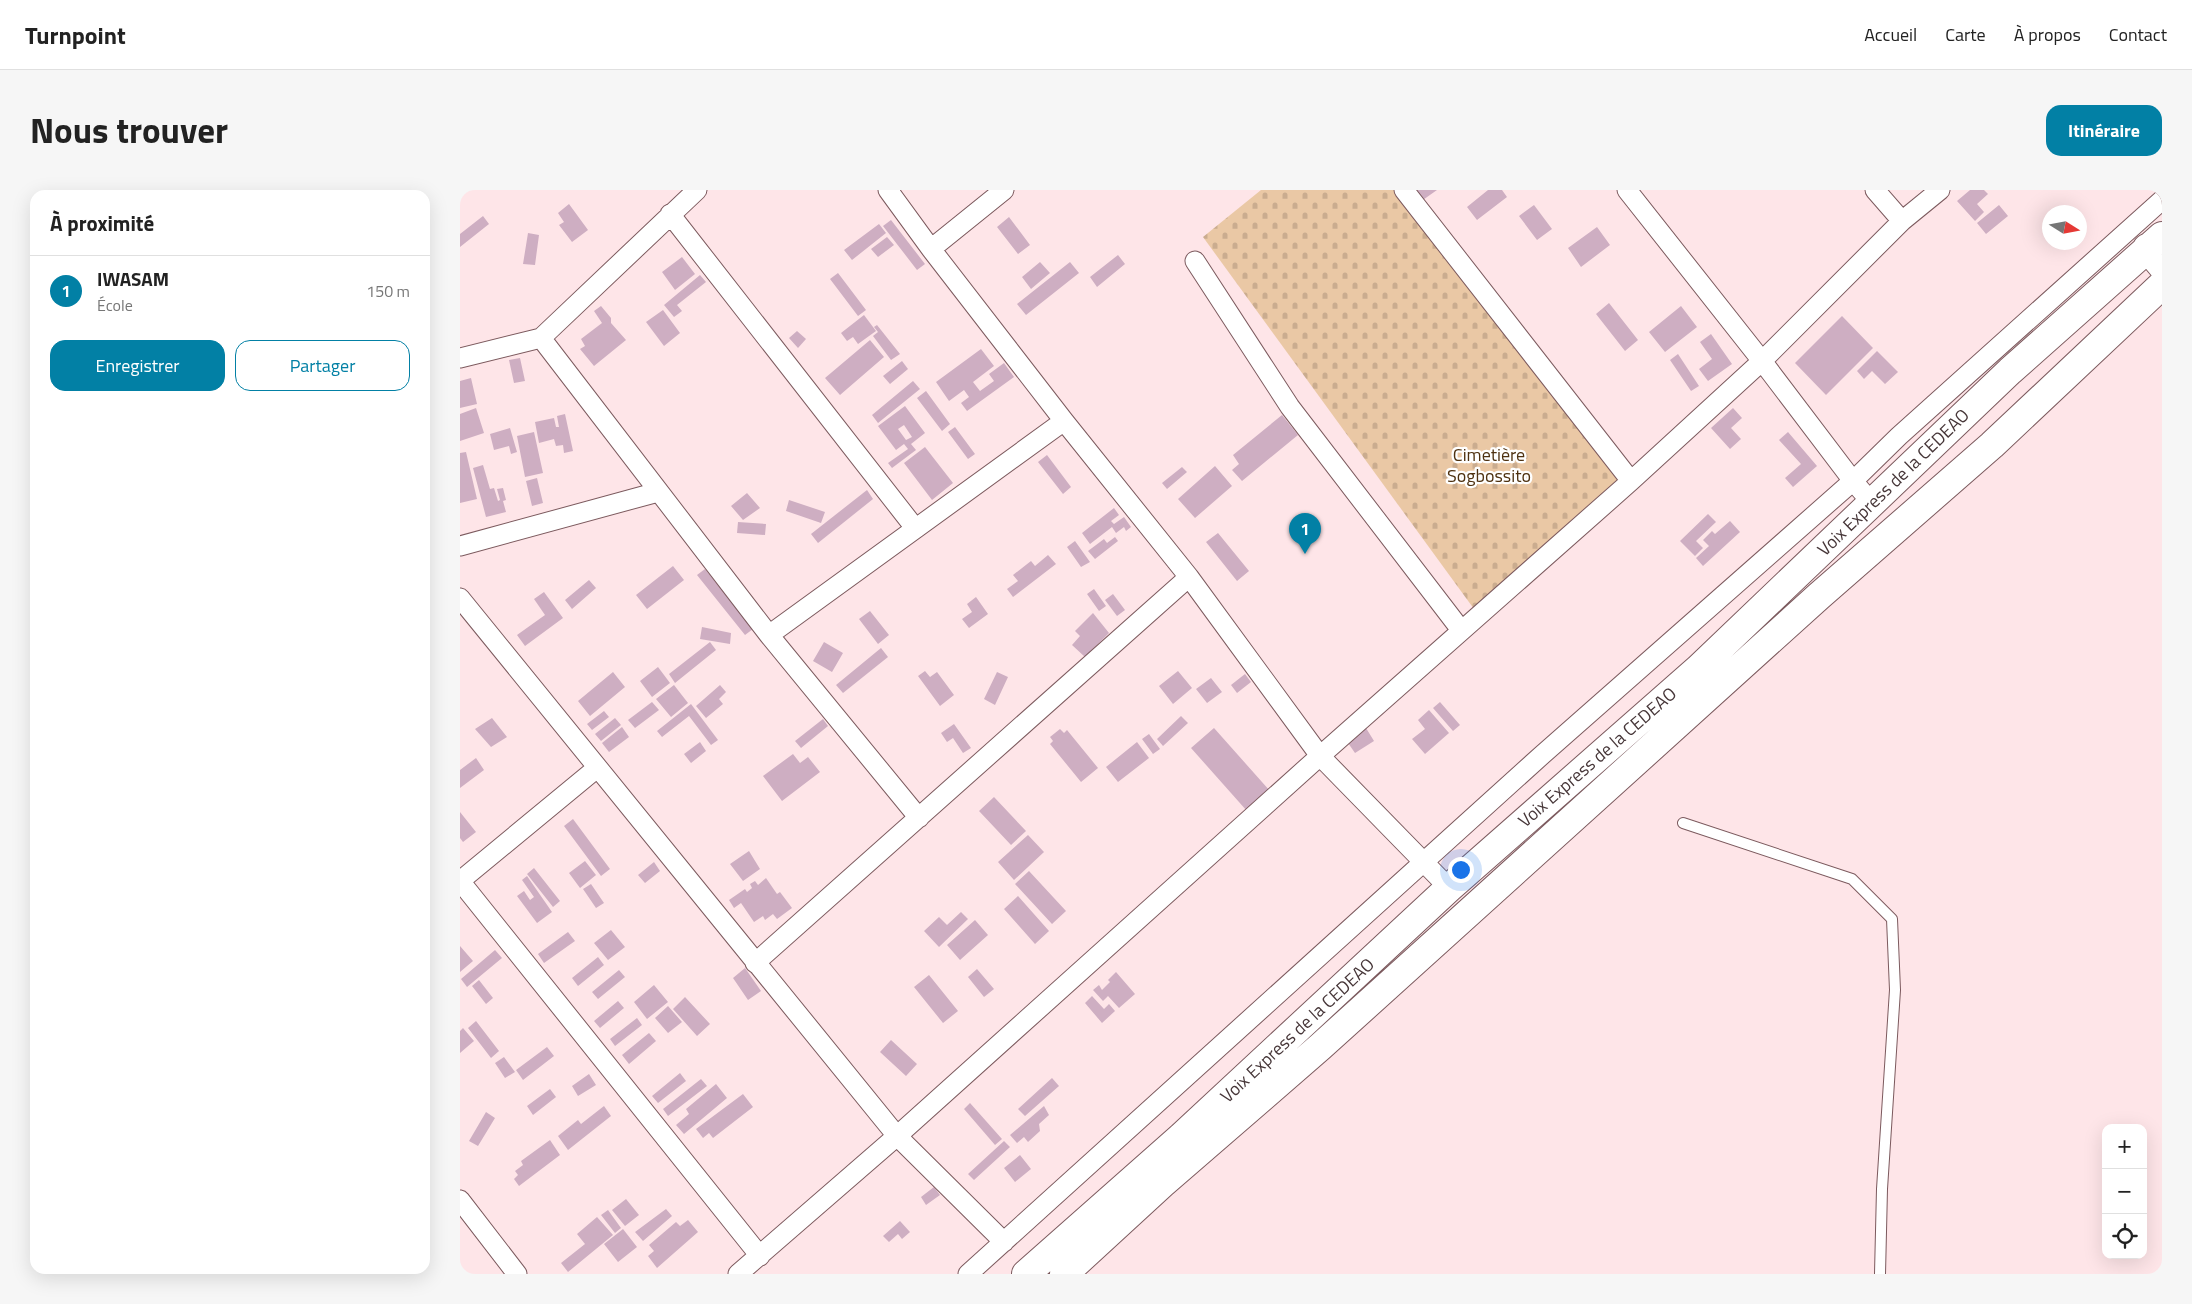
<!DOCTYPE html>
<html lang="fr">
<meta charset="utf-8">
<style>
body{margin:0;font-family:"Titillium Web",sans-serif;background:#f6f6f6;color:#222}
.controls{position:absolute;right:15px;bottom:15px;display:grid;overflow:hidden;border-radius:10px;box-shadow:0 5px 20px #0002}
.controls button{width:45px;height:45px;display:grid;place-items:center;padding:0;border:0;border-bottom:1px solid #e0e0e0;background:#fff;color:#222;font:25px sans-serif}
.compass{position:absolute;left:1582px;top:15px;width:45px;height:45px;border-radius:50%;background:#fff;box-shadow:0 5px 20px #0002;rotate:101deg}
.you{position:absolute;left:1000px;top:679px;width:18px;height:18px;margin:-12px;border:4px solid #fff;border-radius:50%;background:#1a73e8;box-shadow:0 0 0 8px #1a73e833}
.badge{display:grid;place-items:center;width:32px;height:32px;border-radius:50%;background:#0280a5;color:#fff;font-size:16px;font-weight:700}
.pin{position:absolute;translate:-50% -41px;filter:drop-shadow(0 1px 2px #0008)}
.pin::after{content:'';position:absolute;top:26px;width:18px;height:15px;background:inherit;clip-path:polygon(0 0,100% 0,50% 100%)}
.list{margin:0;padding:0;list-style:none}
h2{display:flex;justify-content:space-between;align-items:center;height:65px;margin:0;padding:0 20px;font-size:21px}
h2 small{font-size:16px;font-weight:400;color:#767676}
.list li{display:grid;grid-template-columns:32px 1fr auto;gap:15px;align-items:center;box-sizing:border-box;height:70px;padding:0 20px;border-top:1px solid #e0e0e0}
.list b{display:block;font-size:19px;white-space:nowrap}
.list p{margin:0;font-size:16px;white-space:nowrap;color:#767676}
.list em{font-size:16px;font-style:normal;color:#767676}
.actions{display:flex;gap:10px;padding:15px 20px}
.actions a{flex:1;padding:11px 0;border:1px solid #0280a5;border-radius:15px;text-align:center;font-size:18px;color:#0280a5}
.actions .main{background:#0280a5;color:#fff}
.icon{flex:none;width:28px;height:28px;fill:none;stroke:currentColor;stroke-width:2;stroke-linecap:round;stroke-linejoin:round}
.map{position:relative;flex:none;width:1702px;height:1084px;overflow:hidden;border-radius:15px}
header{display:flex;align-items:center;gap:30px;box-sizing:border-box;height:70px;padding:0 25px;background:#fff;border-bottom:1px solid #e0e0e0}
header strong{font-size:24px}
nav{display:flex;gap:28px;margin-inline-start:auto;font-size:18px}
.intro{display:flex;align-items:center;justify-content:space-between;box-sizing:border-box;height:120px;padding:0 30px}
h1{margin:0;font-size:35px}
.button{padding:12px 22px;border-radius:15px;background:#0280a5;color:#fff;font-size:18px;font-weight:700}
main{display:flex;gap:30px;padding:0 30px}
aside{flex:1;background:#fff;border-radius:15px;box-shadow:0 5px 20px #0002}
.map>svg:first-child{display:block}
.cemetery{fill:url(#cemetery-stones)}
.building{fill:#ceaec2;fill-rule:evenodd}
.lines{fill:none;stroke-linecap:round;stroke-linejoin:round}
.service-casing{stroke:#7c5a5e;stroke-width:12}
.minor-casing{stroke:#7c5a5e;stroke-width:21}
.primary-casing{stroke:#7c5a5e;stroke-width:30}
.service{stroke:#fff;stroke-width:10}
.minor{stroke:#fff;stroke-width:19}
.primary{stroke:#fff;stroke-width:28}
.labels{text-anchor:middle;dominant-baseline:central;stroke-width:4.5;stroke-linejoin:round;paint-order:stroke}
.park-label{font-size:18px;fill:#4e3110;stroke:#fff}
.street-label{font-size:18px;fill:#473739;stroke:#fff}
</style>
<header>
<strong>Turnpoint</strong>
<nav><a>Accueil</a><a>Carte</a><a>À propos</a><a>Contact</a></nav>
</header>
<div class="intro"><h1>Nous trouver</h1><a class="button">Itinéraire</a></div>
<main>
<aside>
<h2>À proximité<small></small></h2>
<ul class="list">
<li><span class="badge">1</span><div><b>IWASAM</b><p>École</p></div><em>150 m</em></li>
</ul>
<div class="actions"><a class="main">Enregistrer</a><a>Partager</a></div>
</aside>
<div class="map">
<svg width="1702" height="1084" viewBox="0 0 1702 1084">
<defs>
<pattern id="cemetery-stones" width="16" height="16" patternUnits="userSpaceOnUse" patternTransform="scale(1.25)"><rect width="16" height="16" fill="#eac8a5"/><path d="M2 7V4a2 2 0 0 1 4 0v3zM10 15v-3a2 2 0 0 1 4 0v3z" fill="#caac8f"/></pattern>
</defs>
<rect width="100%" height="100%" fill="#fee5e8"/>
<path class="cemetery" d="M801,0H940L1163,287L1014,419L743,47Z"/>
<path class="building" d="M950,0H977L960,12Z
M1028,0H1042L1047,7L1017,30L1007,17Z
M1510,0H1524L1528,4L1517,14L1524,22L1515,31L1497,11Z
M109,14L128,40L112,52L99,35L104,32L98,23Z
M1074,15L1092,39L1077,50L1059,26Z
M1539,15L1548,26L1526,44L1517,33Z
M23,26L29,34L0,57V44Z
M549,27L570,55L558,64L537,37Z
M431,30L465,74L457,80L423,36Z
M419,34L426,43L392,70L384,60Z
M1137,37L1150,55L1121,77L1108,58Z
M68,43L79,45L75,75L63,74Z
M427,47L434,55L418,67L411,59Z
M658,65L665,74L637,97L630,87Z
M222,67L235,84L215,100L202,82Z
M580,72L590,83L571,99L562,87Z
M610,72L619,83L566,125L557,114Z
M378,83L406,120L398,126L370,89Z
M240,85L246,92L217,115L222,121L214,127L204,115Z
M1149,113L1178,150L1165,161L1136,124Z
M141,116L151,128V133L166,150L134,176L120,159L125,156L121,149L142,133L134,121Z
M1221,116L1237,137L1205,162L1189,142Z
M203,120L220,143L204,156L186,132Z
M404,125L416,141L398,154L393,147L387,151L381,143Z
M1382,126L1413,158L1366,205L1335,173Z
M417,135L440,164L431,170L413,146L418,142L414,137Z
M337,141L346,149L338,158L329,148Z
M1251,144L1272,174L1248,191L1239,179L1252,169L1240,152Z
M410,150L424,167L380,205L365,188Z
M521,159L534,176L513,192L520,201L534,191L529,184L544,173L554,187L507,221L501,213L509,207L504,200L489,211L476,192Z
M1417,161L1438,182L1425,194L1412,181L1404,189L1397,181Z
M1218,164L1239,196L1231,201L1210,170Z
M60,168L65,191L54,193L49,170Z
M442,171L448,179L430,194L423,186Z
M11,188L17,214L0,218V191Z
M453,191L460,199L418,233L412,225Z
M466,201L490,234L482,241L457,208Z
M445,216L465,243L451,254L456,260L432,278L428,273L448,259L444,254L436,260L418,236ZM444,235L452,247L446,250L438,239Z
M16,218L24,243L0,251V224Z
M1273,218L1282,228L1271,238L1281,249L1270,259L1251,238Z
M105,224L113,261L104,263L103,255L96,256L94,249L79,253L75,232L94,228L96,237H99L97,226Z
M822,225L838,245L782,291L772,280L779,274L773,265Z
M495,237L515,264L508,269L488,242Z
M50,238L57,262L51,264L49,256L34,260L30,244Z
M74,242L83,283L65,287L57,246Z
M1328,242L1357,276L1333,297L1325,288L1341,274L1319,250Z
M465,257L493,293L472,310L444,273Z
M6,262L17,309L0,313V263Z
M587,265L611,297L603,304L578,272Z
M23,275L30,299L34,298L38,311L40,310L37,299L43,298L46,310L43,311L46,322L26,327L13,278Z
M755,276L772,296L735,328L718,309Z
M722,277L727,282L707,299L702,293Z
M77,288L83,313L72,316L66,291Z
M407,300L413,309L358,353L351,344Z
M287,303L300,318L283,330L271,316Z
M329,310L365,322L361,333L326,321Z
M654,318L659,325L651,331L654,334L664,327L671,337L666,341L664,337L656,343L652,337L630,354L622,343Z
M1248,324L1256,332L1236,351L1243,358L1235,366L1220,351Z
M1270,331L1280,342L1243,376L1236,368L1249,356L1243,350L1252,341L1255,344Z
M278,332L306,334L305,345L277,343Z
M758,343L789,381L777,391L746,352Z
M655,347L658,351L635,369L628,361L644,349L647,353Z
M615,351L630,372L621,377L607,357Z
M588,365L596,374L553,407L547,399L558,391L553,385L571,371L575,376Z
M213,376L224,390L187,419L176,405Z
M245,379L293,439L285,445L237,385Z
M129,390L136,398L112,419L105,410Z
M634,399L646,416L639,421L627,404Z
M84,402L103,428L65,456L57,445L85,425L74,409Z
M653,404L665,420L657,426L645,410Z
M516,407L528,424L509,438L502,429L512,422L507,414Z
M410,421L429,445L418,454L399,429Z
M633,423L649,443L625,467L612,455L620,446L615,441Z
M242,437L271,443L270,454L240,449Z
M250,452L256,460L215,493L209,484Z
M364,452L383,463L372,482L353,471Z
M421,458L428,467L383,503L376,495Z
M198,477L210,493L192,507L180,491Z
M465,481L470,487L477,482L494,505L480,516L458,486Z
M718,481L732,498L713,514L699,496Z
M153,482L165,497L130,526L118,511Z
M537,482L548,487L535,515L524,509Z
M785,484L791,492L777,503L771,495Z
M751,488L762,502L747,513L736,499Z
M214,495L228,513L211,527L196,509Z
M260,495L266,502L259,509L263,514L246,528L236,516Z
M192,512L199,520L175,538L168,530Z
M980,512L1000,535L993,541L973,518Z
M231,514L258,550L251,555L229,526L202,547L197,541Z
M969,520L989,543L965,564L952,549L965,539L958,530Z
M144,521L149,527L132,540L127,534Z
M721,526L728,533L703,556L697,549Z
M32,528L47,547L31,557L15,539Z
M155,528L161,535L141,551L135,544Z
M363,529L368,536L341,558L335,551Z
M494,534L511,558L503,563L493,548L487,552L481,543Z
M162,537L169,547L149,562L142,553Z
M754,538L810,601L787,621L731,558Z
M906,538L914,551L895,563L886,550Z
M600,539L604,543L607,540L638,578L621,592L590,554L593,551L590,547Z
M689,544L700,559L693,564L682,549Z
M240,552L246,561L231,573L224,564Z
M677,552L689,568L658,592L646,577Z
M333,564L340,573L348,567L360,582L322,611L303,586Z
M16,568L24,580L0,598V580Z
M534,607L566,641L551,655L519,621Z
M0,622L16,642L3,652L0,648Z
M113,629L150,679L141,686L104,636Z
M568,645L584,662L554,690L538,672Z
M289,661L300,679L283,691L270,674Z
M125,671L136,685L120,698L109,683Z
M194,672L200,681L185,693L178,685Z
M74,678L100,711L93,717L67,684Z
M569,681L606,721L592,734L555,694Z
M67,686L92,722L77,733L57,706L64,701L70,710L74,707L62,690Z
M306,688L317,704L320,702L332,718L317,729L313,724L305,730L303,726L294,732L281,713L274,718L269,710L285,699L287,702L292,698L290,694L295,691L298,695Z
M131,694L144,713L136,718L123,699Z
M558,706L589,741L575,754L544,719Z
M501,722L508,729L479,757L464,741L479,727L487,735Z
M515,730L528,745L500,770L487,755Z
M151,740L165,757L148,770L134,753Z
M108,742L115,751L84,773L78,764Z
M0,756L13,771L0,782Z
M35,760L42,768L7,797L1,789Z
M138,767L144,775L118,796L112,788Z
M285,778L301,801L288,810L273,788Z
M517,779L534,799L524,807L508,787Z
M159,780L165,787L138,809L132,802Z
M656,782L675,804L659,818L648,806L643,811L633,800L639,795L642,800L650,792L648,790Z
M469,785L498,821L483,833L454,797Z
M19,790L33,808L26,814L12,796Z
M194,795L208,812L187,829L174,812Z
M632,806L644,819L649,814L655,821L642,833L625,813Z
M225,807L250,834L237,846L213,819Z
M158,811L164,818L140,838L134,831Z
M208,816L222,832L208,843L195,828Z
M177,828L182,835L155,856L150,849Z
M16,831L39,861L31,868L8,838Z
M3,838L14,851L0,863V841Z
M189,843L196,851L169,874L162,865Z
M431,850L457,874L446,886L420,862Z
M87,857L94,866L63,890L56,880Z
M44,867L55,882L45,888L35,873Z
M220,883L226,891L198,913L192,906Z
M129,884L136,895L118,906L112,896Z
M592,888L599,896L565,926L558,919Z
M241,889L247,896L208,926L203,919Z
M256,894L267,908L224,944L216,935L229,924L226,919Z
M90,899L96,907L73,925L67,916Z
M283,904L293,917L253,948L249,943L243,948L236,939Z
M510,913L542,949L535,955L504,919Z
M144,916L151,926L108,960L98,946L118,930L121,934Z
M584,916L589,925L579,934L580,941L568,952L564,947L557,953L550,945Z
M26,922L35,928L18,956L9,951Z
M90,950L100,965L59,996L54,989L58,985L55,981L63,975L61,971Z
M544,951L550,957L514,990L508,984Z
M560,965L571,979L555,992L544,978Z
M474,997L480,1005L466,1015L461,1007Z
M166,1009L179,1025L165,1036L152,1020Z
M206,1019L212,1026L183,1051L175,1042Z
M148,1020L161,1038L155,1043L141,1025Z
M137,1027L153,1045L108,1082L101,1073L125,1054L117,1044Z
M228,1030L238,1042L197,1078L188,1066L194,1061L189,1055L216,1032L220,1036Z
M440,1031L450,1042L442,1049L438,1044L429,1052L423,1046Z
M163,1039L177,1057L158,1072L144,1054Z"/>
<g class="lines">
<defs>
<path id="service" d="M1223,633L1392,689L1432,729L1435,800L1422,999L1420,1084"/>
<path id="minor" d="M428,0L471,59L604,231L729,387L860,566L989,698
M944,0L1171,291
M1167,0L1302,171L1393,291L1412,313
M1415,0L1442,31
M210,24L455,338
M471,59L544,0
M735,71L830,217L1001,440
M81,148L309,445L459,628
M0,168L81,148L237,0
M0,356L198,302
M0,408L437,946L544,1052
M309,445L604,231
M0,691L300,1066
M0,691L137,578
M295,773L729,387
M0,1010L57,1084
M278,1084L437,946L860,566L1171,291L1302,171L1442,31L1480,0
M508,1084L1082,565L1393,291L1439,246L1702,10"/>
<path id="primary" d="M1687,58L1702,76
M566,1084L721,947L989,698L1238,479L1550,181L1702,46
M604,1084L702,994L860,857L1359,406L1532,255L1702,95"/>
</defs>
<use href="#service" class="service-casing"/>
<use href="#minor" class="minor-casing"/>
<use href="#primary" class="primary-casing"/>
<use href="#service" class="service"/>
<use href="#minor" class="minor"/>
<use href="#primary" class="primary"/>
</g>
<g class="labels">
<g class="park-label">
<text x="1029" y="264">Cimetière<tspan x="1029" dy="21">Sogbossito</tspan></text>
</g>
<g class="street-label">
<text transform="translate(1433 292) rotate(-44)">Voix Express de la CEDEAO</text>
<text transform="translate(1137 567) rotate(-41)">Voix Express de la CEDEAO</text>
<text transform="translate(837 840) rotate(-43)">Voix Express de la CEDEAO</text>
</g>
</g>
</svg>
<div class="controls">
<button>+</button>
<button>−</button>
<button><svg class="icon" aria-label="locate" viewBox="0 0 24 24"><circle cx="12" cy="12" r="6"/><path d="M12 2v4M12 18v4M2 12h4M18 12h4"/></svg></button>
</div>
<svg class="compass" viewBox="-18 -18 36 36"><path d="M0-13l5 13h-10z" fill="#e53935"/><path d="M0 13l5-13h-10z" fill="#767676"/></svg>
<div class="you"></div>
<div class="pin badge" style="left:845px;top:364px">1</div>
</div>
</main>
